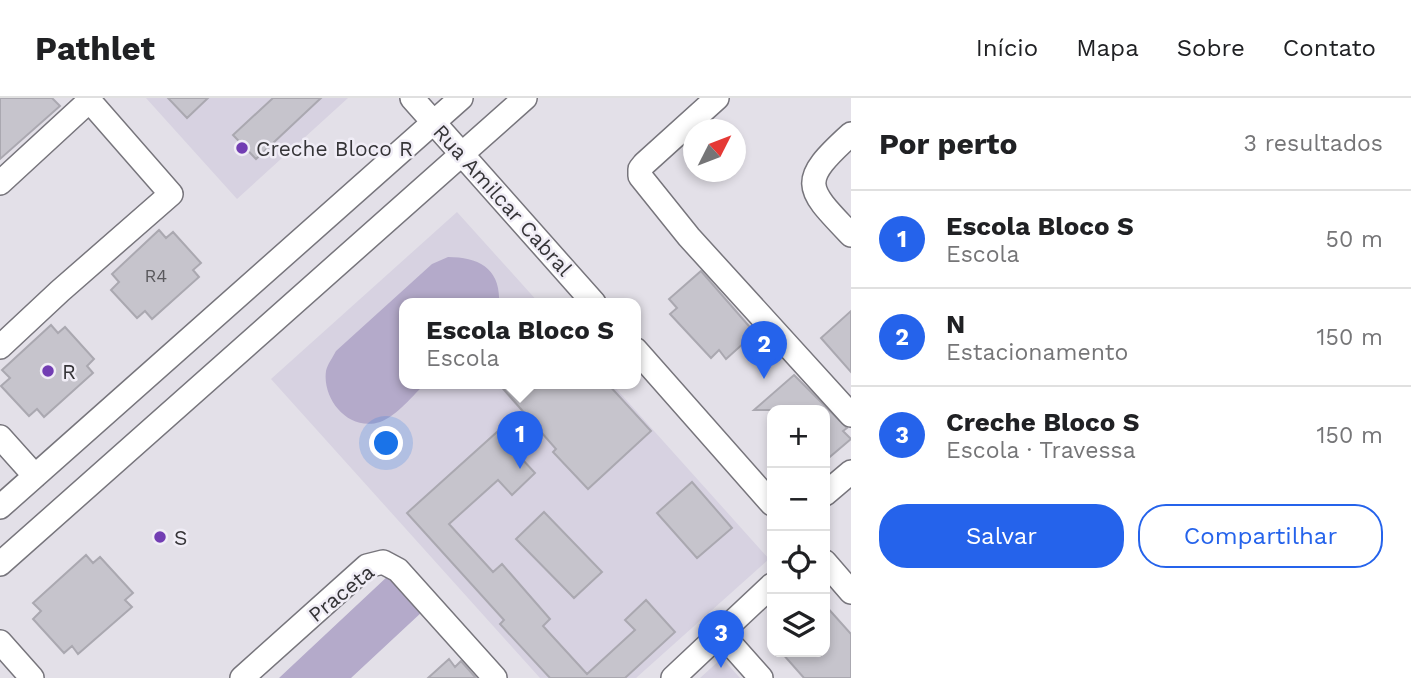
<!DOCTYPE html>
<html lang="pt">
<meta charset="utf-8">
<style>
body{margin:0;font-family:"Work Sans",sans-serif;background:#f6f6f6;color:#202124}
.controls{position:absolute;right:21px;bottom:21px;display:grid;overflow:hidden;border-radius:14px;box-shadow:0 4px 10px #0003}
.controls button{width:63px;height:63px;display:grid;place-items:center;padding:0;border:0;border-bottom:2px solid #e0e0e0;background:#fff;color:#202124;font:35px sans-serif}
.compass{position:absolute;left:683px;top:21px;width:63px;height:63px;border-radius:50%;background:#fff;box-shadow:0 4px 10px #0003;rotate:48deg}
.you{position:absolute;left:387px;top:346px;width:24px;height:24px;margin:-18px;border:5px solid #fff;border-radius:50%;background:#1a73e8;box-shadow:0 0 0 10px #1a73e833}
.badge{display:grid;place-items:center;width:46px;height:46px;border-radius:50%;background:#2563eb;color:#fff;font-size:23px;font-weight:700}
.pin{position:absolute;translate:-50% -58px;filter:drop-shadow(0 2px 4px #0008)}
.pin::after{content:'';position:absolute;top:37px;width:24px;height:21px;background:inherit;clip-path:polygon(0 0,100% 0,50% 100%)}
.popup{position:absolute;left:399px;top:200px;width:242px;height:91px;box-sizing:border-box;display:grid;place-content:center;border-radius:14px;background:#fff;filter:drop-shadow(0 2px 5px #0005);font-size:23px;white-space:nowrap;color:#757577}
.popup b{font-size:26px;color:#202124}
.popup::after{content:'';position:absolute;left:50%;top:100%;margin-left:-14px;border:14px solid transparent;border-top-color:#fff}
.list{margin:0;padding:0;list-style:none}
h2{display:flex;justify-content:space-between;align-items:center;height:91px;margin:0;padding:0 28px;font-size:30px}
h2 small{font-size:23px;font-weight:400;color:#757577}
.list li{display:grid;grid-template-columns:46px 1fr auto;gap:21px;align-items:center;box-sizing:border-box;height:98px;padding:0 28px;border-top:2px solid #e0e0e0}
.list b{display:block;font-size:26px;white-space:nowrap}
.list p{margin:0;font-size:23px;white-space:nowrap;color:#757577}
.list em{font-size:23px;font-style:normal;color:#757577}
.actions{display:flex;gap:14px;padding:21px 28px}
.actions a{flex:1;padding:16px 0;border:2px solid #2563eb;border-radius:28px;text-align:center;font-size:24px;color:#2563eb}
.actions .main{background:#2563eb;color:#fff}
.icon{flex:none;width:38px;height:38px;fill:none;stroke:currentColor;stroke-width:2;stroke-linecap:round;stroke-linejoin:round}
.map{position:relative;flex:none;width:851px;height:580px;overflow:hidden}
header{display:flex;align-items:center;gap:42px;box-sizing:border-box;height:98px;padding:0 35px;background:#fff;border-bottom:2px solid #e0e0e0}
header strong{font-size:33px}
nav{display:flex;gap:38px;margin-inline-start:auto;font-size:24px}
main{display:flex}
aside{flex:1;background:#fff}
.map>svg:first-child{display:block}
.built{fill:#d7d2e1}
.green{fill:#b4aaca}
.building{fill:#c6c4cc;stroke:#aaa8b0;stroke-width:2}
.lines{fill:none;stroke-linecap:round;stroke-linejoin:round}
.minor-casing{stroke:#77757c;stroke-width:26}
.minor{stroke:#fff;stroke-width:23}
.poi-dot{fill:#723db3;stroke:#f0edf6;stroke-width:2.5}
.labels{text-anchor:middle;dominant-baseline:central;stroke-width:5;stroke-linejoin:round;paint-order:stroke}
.number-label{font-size:18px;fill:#59585c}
.poi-label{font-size:21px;fill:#353437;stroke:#f0edf6;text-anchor:start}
.street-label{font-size:21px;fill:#353437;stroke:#f0edf6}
</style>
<header>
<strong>Pathlet</strong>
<nav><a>Início</a><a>Mapa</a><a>Sobre</a><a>Contato</a></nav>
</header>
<main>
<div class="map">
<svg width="851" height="580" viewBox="0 0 851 580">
<rect width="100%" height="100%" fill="#e3e0e8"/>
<path class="built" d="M146,0H348L237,101Z
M457,114L539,205H405V285H611L769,461L636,580H540L271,281Z
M722,560L740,580H700Z"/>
<path class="green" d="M448,159C479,159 501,171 499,205H405V285H426C413,297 397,318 380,324C349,334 322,302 326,273C327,267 333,259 336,253L432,166Z
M389,477L423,513L351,580H279Z"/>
<path class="building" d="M0,0H52L60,8L0,61Z
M168,0H208L187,20Z
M273,0H321L256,61L233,37Z
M159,132L166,140L173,134L201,165L193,172L199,179L152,221L145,213L137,220L111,192L119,184L112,176Z
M701,173L755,235L726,261L719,252L711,260L670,216L677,210L669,201Z
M851,213V274L821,240Z
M51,227L58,235L65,229L94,261L87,268L93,275L44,319L37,311L29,318L1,288L10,280L2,272Z
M794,277L847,330L843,333L851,341L825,363V312H754Z
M498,285H607L651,333L588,391L553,354L556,351Z
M497,334L535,375L512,397L498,382L449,426L493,474L502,466L550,521L543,528L587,576L635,532L625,522L646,502L675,534L625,580H550L500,526L504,522L407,415Z
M692,384L732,430L697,460L657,415Z
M544,414L602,474L574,500L516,441Z
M86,457L93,465L100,459L133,495L125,502L132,509L78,556L72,548L64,555L33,521L41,513L33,505Z
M825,507L851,536V580H804L781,554H825Z
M449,561L455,569L461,563L476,580H428Z"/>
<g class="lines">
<defs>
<path id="minor" d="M412,0L594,205
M717,0L644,66L640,71V78L689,139L851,317
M851,36C798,84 805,89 851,137
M0,85L89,3
M0,249L60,193L171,96L87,0
M636,252L772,406
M0,339L35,378
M825,396L851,374
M0,409L461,0
M825,464L851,494
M0,466L525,0
M721,535L761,580
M0,544L32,580
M242,580L367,468L383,464L398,472L495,580
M673,580L772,487"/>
</defs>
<use href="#minor" class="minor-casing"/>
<use href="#minor" class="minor"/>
</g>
<g class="poi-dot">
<circle cx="242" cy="50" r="7"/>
<circle cx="48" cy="273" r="7"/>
<circle cx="160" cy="439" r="7"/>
</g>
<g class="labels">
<g class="number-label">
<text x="156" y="177">R4</text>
</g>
<g class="poi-label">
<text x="256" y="50">Creche Bloco R</text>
<text x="62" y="273">R</text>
<text x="174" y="439">S</text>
</g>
<g class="street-label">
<text transform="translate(503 102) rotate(48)">Rua Amilcar Cabral</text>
<text transform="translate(341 495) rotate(-39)">Praceta</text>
</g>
</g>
</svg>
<div class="controls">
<button>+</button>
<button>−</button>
<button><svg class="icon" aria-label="locate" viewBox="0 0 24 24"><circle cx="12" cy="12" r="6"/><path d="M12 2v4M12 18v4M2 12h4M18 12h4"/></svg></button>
<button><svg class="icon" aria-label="layers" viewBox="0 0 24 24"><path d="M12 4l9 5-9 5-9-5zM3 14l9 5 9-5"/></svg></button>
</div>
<svg class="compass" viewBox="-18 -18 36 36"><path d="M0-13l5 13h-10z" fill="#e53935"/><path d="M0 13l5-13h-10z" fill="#757577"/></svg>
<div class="you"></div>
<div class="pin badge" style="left:520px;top:371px">1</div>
<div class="popup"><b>Escola Bloco S</b>Escola</div>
<div class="pin badge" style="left:764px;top:281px">2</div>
<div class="pin badge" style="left:721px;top:570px">3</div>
</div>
<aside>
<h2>Por perto<small>3 resultados</small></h2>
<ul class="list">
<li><span class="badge">1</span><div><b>Escola Bloco S</b><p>Escola</p></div><em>50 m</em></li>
<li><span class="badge">2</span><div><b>N</b><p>Estacionamento</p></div><em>150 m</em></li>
<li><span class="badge">3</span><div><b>Creche Bloco S</b><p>Escola · Travessa</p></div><em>150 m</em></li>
</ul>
<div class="actions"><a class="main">Salvar</a><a>Compartilhar</a></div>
</aside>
</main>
